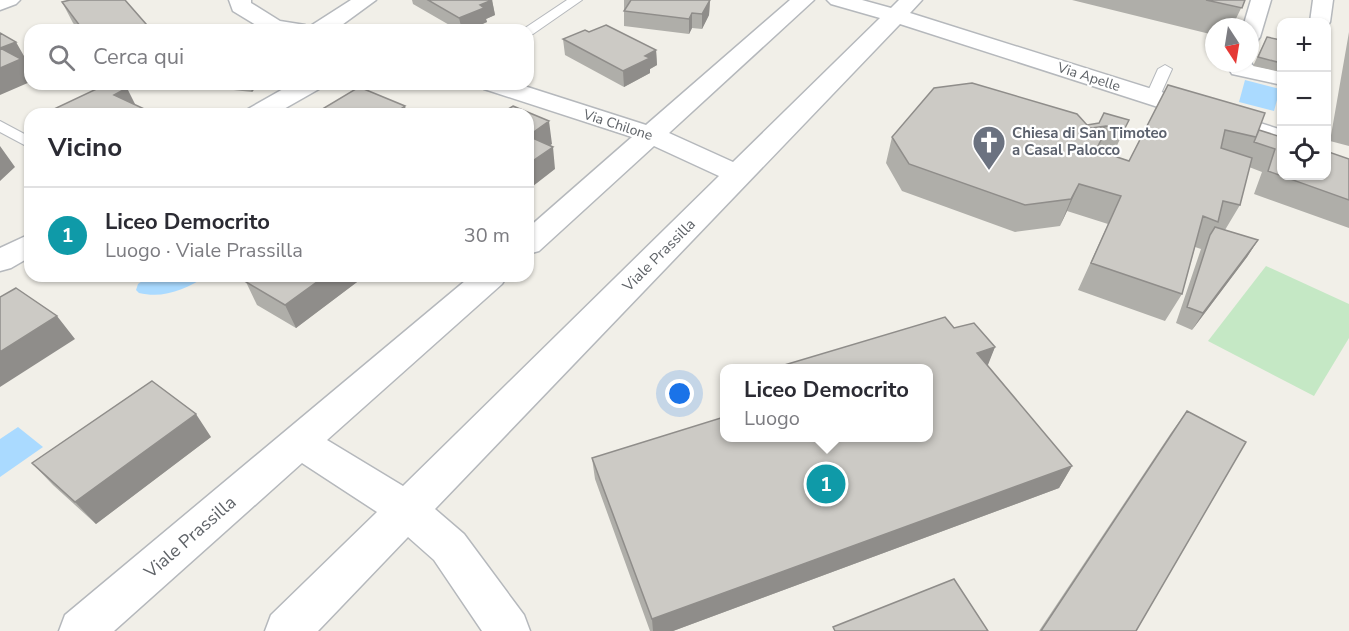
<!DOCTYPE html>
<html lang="it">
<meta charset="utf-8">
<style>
body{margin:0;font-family:"Nunito Sans",sans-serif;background:#f7f7f7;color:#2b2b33}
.controls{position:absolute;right:18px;top:18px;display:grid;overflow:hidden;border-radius:12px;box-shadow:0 2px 4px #0004}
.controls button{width:54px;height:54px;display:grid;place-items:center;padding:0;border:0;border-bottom:2px solid #e1e1e2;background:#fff;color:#2b2b33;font:30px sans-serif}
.compass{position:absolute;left:1205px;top:18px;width:54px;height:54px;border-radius:50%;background:#fff;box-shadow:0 2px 4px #0004;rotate:168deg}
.you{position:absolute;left:680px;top:394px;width:21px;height:21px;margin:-15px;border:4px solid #fff;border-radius:50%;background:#1a73e8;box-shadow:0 0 0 9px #1a73e833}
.badge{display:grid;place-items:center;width:39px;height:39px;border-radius:50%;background:#ea4335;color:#fff;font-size:20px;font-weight:700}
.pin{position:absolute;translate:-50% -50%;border:3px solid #fff;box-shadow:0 2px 6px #0006}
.popup{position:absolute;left:720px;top:364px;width:213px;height:78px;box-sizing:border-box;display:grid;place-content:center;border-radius:12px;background:#fff;filter:drop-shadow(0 2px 4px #0005);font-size:20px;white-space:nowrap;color:#7c7c81}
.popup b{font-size:22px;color:#2b2b33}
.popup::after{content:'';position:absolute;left:50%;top:100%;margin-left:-12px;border:12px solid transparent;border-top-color:#fff}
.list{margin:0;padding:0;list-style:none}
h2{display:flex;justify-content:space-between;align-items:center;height:78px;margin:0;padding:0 24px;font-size:26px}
h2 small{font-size:20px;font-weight:400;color:#7c7c81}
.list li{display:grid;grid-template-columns:39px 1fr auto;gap:18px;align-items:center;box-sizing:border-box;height:96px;padding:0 24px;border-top:2px solid #e1e1e2}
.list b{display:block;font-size:22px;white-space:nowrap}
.list p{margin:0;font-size:20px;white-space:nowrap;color:#7c7c81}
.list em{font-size:20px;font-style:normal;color:#7c7c81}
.icon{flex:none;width:33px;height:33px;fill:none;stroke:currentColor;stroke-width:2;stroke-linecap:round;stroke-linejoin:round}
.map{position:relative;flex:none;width:1349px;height:631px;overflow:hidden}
.search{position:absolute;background:#fff;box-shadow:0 2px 4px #0004;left:24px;top:24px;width:510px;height:66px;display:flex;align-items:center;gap:15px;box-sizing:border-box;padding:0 21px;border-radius:18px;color:#7c7c81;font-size:22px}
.panel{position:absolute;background:#fff;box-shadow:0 2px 4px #0004;left:24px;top:108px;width:510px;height:174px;border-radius:18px}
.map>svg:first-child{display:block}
.green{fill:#c5e8c5}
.water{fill:#aadaff}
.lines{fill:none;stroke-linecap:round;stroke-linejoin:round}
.service-casing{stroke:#b5b8bc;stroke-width:2}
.pedestrian-casing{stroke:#b5b8bc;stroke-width:3}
.minor-casing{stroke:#b5b8bc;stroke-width:3}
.service{fill:#fff;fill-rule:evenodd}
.pedestrian{fill:#fff;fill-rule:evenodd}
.minor{fill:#fff;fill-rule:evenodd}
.wall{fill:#afaea9}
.shaded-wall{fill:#8f8d8a}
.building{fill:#cccac5;stroke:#8f8d8a;stroke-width:1.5}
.labels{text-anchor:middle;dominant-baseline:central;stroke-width:4.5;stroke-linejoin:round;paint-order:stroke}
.far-street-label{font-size:14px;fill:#5f6368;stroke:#fff}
.worship-label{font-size:15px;font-weight:bold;fill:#5b616d;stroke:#fff;text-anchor:start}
.street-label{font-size:15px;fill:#5f6368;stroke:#fff}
.near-street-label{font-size:18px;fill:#5f6368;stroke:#fff}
</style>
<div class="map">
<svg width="1349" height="631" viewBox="0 0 1349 631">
<rect width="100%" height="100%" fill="#f1efe8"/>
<path class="green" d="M1266,266L1349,304V338L1314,396L1208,341Z"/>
<path class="water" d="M1245,80L1280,89L1274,111L1239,102Z
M149,276H207C186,289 164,299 139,293L136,290L138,284Z
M18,427L43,447L0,477V439Z"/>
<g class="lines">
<defs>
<path id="service" d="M567,0H582L533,34L528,35V30H522Z
M1165,65L1172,69L1159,98L1152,102L1147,101L1145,98L1158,69Z
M0,121L30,137V148L0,132Z"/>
<path id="pedestrian" d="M1251,0H1271L1260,37L1257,41L1250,43V27H1243Z
M1313,0H1333L1330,22L1327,26L1326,22H1310Z
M1250,59L1252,65L1282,72V85L1232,74L1229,69L1231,63H1250Z"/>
<path id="minor" d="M0,0H20L16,4L0,10Z
M229,0H251V3L280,21L305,25L308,30H264L233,11Z
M351,0H376L335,30H309L312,25Z
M790,0H814L669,133L733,162L880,18L831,4L827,0H862L891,8L899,0H922L910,13L1282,130V147L900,24L435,509L464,534L524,615L530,631H482L434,560L408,537L318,631H265L271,615L377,512L302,463L114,631H59L65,615L471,276H507L502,284L327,440L403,486L719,176L654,146L539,251L528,254V228L632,137L484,89L481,84H518L646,125Z
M292,84H322L319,89L275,114H244L248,109Z
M30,234V257L11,268L0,271V248Z"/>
</defs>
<use href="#service" class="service-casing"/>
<use href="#pedestrian" class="pedestrian-casing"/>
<use href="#minor" class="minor-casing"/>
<use href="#service" class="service"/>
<use href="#pedestrian" class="pedestrian"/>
<use href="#minor" class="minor"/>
</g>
<path class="wall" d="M412,0H492L495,15L486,19L487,22L469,30H458L413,4Z
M624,0H710L709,15L702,29L692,28L689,34L624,26Z
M1072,0H1245L1232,27H1214V35Z
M62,2L149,30H79L73,23Z
M589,32L656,50L657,65L650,69V73L624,87L565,55L563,39Z
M1349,32V146L1330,141Z
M1267,37L1281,40V72L1253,66Z
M178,84H259L252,92Z
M1168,85L1259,130L1349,159V228L1254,194L1262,172L1249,167L1240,205L1225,230L1258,240L1247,257L1192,330L1176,323L1201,249L1195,247L1182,294L1165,321L1078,290L1108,224L1067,211L1060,226L1015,232L902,191L886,163L892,137L1087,125L1129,120L1112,156L1129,161Z
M254,276H365L296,328L257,305L246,282Z
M954,328L995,347L987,365L1072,466L1059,488L673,631H650L595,479L592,458L724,438Z
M1187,411L1136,631H1039L1171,433Z
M211,437L96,524L53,485L32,463Z"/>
<path class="shaded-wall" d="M492,0L495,15L486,19L487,22L469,30H462L459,18L480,5Z
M710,0L709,15L702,29V14Z
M692,13V28L689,34V19Z
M146,24L149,30H128Z
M16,42L28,63L24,65L30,74V82L0,95V48Z
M656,50L657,65L650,69V73L624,87L623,71L645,56Z
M249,84H259L252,92Z
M127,88L135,104L123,111L114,95Z
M405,106L407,114H393Z
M549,121L552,144L531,158L528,136Z
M1106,126L1095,152L1091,128Z
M0,146L15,167L0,181Z
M553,147L555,169L528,190V164Z
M1079,184L1067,211L1060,226L1071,199Z
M1258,240L1247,257L1192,330L1203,313Z
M325,276H365L296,328L285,305Z
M57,316L75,339L0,387V352Z
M995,347L986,370L977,353Z
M196,414L211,437L96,524L75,502Z
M1072,466L1059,488L673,631H653L652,619Z"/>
<path class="building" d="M70,0H125L146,24L128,30H83L62,2Z
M428,0H492L480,5L484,8L459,18Z
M631,0H710L702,14L692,13L689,19L624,11Z
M1206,0H1245L1242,8Z
M606,25L656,50L645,56L650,58L623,71L563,39L585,30L589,32Z
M226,27L263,30H205L207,28L223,30Z
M0,33L16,42L0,48L21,59L0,68Z
M1267,37L1281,40V63L1258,57Z
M972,83L1077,114L1087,125L1099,123L1104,113L1129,120L1124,130L1106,126L1091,128L1102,138L1096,150L1129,161L1168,85L1265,113L1256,137L1225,130L1221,148L1252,158L1240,205L1223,201L1218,222L1203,216L1182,294L1091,263L1121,196L1079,184L1071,199L1025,205L909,164L892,137L934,88Z
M107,84H118L127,88L114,95L155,114H63L54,109Z
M359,87L405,106L393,114H314Z
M513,106L549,121L528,136V114H500Z
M1259,130L1281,137V176H1326V151L1349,159V200L1268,171L1275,149L1254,142Z
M528,136L553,147L528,164Z
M1215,227L1258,240L1203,313L1187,307L1210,235Z
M254,276H325L285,305L246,282Z
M16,288L57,316L0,352V297Z
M945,317L954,328L974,323L995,347L977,353L1072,466L652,619L592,458L724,417V438H928V369H771Z
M152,381L196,414L75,502L32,463Z
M1187,411L1246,442L1136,631H1041Z
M954,579L988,631H835L833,627Z"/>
<defs>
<symbol id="church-pin" viewBox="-11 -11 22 30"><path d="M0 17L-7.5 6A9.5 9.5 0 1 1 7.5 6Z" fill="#6b7280" stroke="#fff"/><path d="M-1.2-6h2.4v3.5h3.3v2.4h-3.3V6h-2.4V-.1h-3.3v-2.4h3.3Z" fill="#fff"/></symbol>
</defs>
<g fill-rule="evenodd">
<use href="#church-pin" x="970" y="123" width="38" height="52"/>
</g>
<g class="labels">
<g class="far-street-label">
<text transform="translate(1089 77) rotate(18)">Via Apelle</text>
<text transform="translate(618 125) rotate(18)">Via Chilone</text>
</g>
<g class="worship-label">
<text x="1012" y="133">Chiesa di San Timoteo<tspan x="1012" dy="17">a Casal Palocco</tspan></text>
</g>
<g class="street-label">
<text transform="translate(659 255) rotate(-45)">Viale Prassilla</text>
</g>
<g class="near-street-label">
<text transform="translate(190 537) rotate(-41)">Viale Prassilla</text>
</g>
</g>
</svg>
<div class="controls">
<button>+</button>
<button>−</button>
<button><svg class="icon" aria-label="locate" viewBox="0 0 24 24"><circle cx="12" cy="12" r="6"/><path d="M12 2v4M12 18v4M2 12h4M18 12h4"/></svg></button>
</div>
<svg class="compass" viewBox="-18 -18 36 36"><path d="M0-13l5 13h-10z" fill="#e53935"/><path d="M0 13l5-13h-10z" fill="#7c7c81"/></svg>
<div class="you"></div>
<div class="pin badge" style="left:826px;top:484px;background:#0f9aa8">1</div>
<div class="popup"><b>Liceo Democrito</b>Luogo</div>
<div class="search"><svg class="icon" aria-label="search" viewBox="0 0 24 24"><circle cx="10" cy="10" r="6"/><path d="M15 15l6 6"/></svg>Cerca qui</div>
<section class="panel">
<h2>Vicino<small></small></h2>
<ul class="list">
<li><span class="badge" style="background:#0f9aa8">1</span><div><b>Liceo Democrito</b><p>Luogo · Viale Prassilla</p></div><em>30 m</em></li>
</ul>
</section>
</div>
